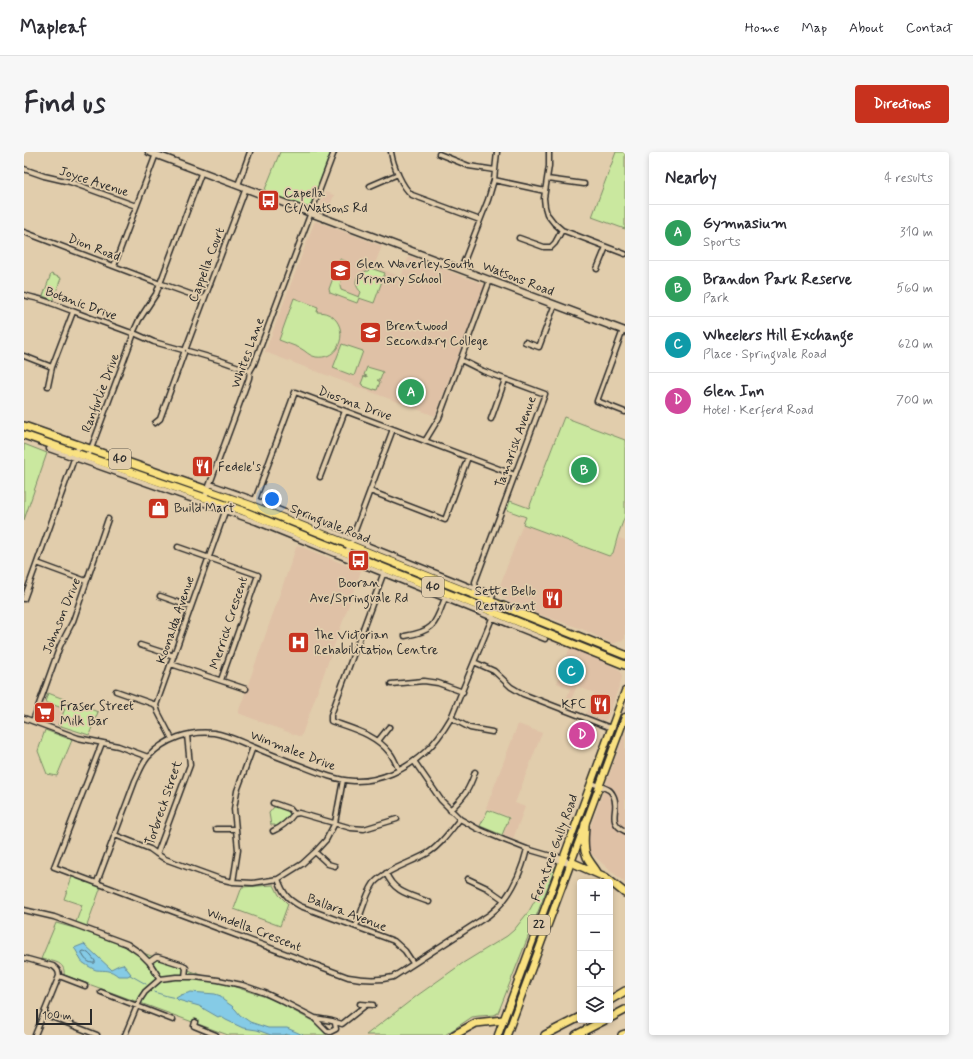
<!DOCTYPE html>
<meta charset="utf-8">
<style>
body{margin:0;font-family:Mynerve,sans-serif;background:#f7f7f7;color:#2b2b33}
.controls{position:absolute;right:12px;bottom:12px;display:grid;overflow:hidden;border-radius:4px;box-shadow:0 2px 6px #0003}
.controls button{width:36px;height:36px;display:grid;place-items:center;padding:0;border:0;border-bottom:1px solid #e1e1e2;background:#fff;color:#2b2b33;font:20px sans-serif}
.scale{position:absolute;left:12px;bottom:10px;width:56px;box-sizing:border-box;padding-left:4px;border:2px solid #2b2b2b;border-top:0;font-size:11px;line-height:14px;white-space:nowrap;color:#2b2b2b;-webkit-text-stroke:3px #e1cdac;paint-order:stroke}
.you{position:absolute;left:248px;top:347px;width:14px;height:14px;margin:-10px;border:3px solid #fff;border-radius:50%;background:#1a73e8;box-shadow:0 0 0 6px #1a73e833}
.badge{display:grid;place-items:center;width:26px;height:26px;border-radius:50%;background:#c8321e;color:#fff;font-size:13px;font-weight:700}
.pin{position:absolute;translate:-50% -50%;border:2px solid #fff;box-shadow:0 1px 4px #0006}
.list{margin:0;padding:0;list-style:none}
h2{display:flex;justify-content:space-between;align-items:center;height:52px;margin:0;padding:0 16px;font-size:17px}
h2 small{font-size:13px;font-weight:400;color:#7c7c81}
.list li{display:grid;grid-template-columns:26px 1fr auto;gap:12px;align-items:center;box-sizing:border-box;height:56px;padding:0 16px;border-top:1px solid #e1e1e2}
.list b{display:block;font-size:15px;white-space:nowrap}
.list p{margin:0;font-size:13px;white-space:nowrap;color:#7c7c81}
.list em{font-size:13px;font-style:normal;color:#7c7c81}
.icon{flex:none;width:22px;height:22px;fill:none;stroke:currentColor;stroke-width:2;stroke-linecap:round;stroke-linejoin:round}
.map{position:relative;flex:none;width:601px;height:883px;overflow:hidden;border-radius:4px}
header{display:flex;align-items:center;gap:24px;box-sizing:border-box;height:56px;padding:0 20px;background:#fff;border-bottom:1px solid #e1e1e2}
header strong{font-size:19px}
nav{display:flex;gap:22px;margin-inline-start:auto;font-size:14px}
.intro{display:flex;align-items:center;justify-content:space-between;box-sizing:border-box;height:96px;padding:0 24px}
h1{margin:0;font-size:28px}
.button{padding:10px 18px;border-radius:4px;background:#c8321e;color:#fff;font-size:14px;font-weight:700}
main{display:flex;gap:24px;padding:0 24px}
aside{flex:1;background:#fff;border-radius:4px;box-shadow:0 2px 6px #0003}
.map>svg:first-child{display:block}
.built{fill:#dfc1a6}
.green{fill:#cae89f;stroke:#7a8a65}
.water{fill:#85cbe6;stroke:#618b9b}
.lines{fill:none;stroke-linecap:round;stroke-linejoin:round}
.shore{stroke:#4f6b76;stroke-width:1}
.stream{stroke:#618b9b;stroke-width:1}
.street-casing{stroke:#2b2b2b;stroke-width:7}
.secondary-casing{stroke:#2b2b2b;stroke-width:9}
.primary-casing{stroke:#2b2b2b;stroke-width:9}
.highway-casing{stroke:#2b2b2b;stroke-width:10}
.street{stroke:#e1cdac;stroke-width:4}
.secondary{stroke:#e1cdac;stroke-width:6}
.primary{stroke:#f9e181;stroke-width:6}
.highway{stroke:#f9e181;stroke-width:7}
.labels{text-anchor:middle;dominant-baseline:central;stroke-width:3.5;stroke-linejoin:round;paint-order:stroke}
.shield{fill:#e1cdac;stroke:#625c52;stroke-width:1}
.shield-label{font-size:12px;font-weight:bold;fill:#2b2b2b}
.street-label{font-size:13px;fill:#2b2b2b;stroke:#e1cdac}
.poi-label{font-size:13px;fill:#2b2b2b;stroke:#e1cdac;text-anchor:start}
</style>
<header>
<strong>Mapleaf</strong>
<nav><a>Home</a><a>Map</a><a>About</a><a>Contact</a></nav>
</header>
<div class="intro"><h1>Find us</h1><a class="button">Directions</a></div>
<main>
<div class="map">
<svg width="601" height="883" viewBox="0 0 601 883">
<rect width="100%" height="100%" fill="#e1cdac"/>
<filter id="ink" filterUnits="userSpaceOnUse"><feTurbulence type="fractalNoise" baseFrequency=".025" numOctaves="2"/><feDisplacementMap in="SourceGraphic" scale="8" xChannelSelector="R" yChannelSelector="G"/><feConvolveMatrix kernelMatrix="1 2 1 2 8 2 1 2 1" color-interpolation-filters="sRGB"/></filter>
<g filter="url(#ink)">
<path class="built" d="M301,40L310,43L303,62L296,59L295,56Z
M292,69L358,94L350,114L377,125L385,104L459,132L460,134L411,264L241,200L290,71Z
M499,372L585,404L589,401L595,386L601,388V487L589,492L558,477L494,455L483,449L473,441Z
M273,393L337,419L277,585L214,561Z
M546,495L593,516L597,520L598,525L597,529L583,567L580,569L562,562L570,541L553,534L544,555L540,553L546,537L533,531Z
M21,550L41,557L34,573L15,566Z
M494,572L518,581L491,651L501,655L489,687L479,683L486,665L462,656Z
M601,580V731L564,699L563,684Z"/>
<path class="green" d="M256,0H307L287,54L281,57L240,40Z
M592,0H601V77L568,65Z
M316,107L322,109L316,133L317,138L335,145L337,140C328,132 332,120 344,119L346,116L361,121L350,151L335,146L333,151L306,141L305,137Z
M27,122L37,126L29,148L19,144Z
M270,146L294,155L293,160C327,160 323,209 292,205C285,204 282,199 276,196C269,193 262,191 255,188Z
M318,192L339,199L330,224L309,216Z
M343,215L357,219L359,220L356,228H353L356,230L353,238L350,237V238L339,234L340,233L337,232L340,224L343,225V224L340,223Z
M540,265L601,288V364L594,383L589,401L585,404L499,372L502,365L483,358L486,349L505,356Z
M0,292L23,301L0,368Z
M24,541L74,560L65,583L34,573L41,557L21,550Z
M21,578L48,588L33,624L23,622L14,599Z
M253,654L265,659L267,660C264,667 259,671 253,675H251V673H247L245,661L250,655Z
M464,658L485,666L478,683L456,674Z
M532,714L474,861L470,863L455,864L448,865L421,883H342L394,843L439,811L483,784L490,778L505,759L529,716Z
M49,722L78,732L61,779L199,831L248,847L290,870L297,875L303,883H204L40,823C42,809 27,809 17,807L32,771L50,776L58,753L40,747Z
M250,733L255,743L264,752L256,774L210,757L218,735Z"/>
<path class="water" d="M60,792L87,817L95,813L99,812L107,822L104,824H94C86,817 82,819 72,818C69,817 64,814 61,812C55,809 55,801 50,796Z
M167,840L191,842L197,844L199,848L208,854L212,858L216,863L226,870L244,876H263L279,883H264L262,882L261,883H247L233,878L219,876L202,868L196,864L194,865L175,854L154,848L152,846L157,843Z"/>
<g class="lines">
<path class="shore" d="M59,799C64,799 68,805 71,809V811C65,812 60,807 58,801Z"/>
<path class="stream" d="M106,823L122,832
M130,840L143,844L152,846"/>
<defs>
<path id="street" d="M367,0C369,13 378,35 388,43L456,68
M525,0V14L520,46L521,55L523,62L530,71L538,78L601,102
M415,2L445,14L471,18
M0,17L20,24L46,30L112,54
M523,27L560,32
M470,28L521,39
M214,33L226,0
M346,34L374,22
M288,58L310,0
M0,80L134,131
M495,86L520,95H527L531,91L538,78
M90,114L132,2
M437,117L464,48L470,28L473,0
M573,117L582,95
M137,129L178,19
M138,132L180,147
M0,143C9,146 18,147 27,151C54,161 80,171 108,181
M599,178L573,249L601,260
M110,179L115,168L132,142L135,134
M112,182L130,190L159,198
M501,190L515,195L531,152
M162,196L222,36
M164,199L195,208L226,219
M0,204L28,215
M437,208L459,219L521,242L451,430L453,443
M24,234L28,215L49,160
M467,267L481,228
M131,271L136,267L160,201
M401,289L415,266L466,128
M25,297L232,370L521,487
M64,305L109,184
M296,325L321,259
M186,332L231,348L452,437
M346,339L421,368L444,305
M181,345L225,226L226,219L230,212L286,63
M231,348L271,240L491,323
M154,395L234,423L197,528
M323,400L369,277
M13,411L62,429
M360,420L307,563V569C329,577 351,582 366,601C370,606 372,612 375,618
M460,439L469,443L467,449
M136,444L167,455
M0,447L55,293
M381,484C411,479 411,472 421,446
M116,493L150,504
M450,510L470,519L487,535L499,542L587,576
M147,512L222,537
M367,532L400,529L414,531L439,540
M92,539L132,553
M0,566L54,586L94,594L124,605
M427,566L446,576L468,580
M9,569L36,494L49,469L84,367
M148,587L134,560L132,553L202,357
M354,589L365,575
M78,591L30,715L324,825C340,828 354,829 369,825L465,763C486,747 497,722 503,697
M390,609L417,648L436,667L454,677L480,688L503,697L527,704L529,703L547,710
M567,631C573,633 580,635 585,638C587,639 588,641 589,643C597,657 581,669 601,679
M249,651L266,657L270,662L275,661L327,676L340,677L373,667
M426,658C440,645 445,638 451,620
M192,677H212
M249,679C258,675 264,670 270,662
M91,683L126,697L133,702L141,707L196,727L209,730L229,731L254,727L278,712L291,700L302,688L311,671L319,628
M291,700L304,712L311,714
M133,702L166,613L163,583
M527,704L528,706L546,713
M362,721C370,741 387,743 405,750
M254,727C259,741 263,747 276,754L370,789L381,799L389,811
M444,727L463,736L480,748
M73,730L111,629C115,621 118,612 124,605C140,587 166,578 190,581C203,583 215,589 227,594C243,601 259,607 275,613C293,620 311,628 330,629C356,630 383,617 401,600C412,590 420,578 427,566L471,459
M209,730L214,698L210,657L213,639L229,595
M0,758L30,765L103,792L116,801L125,810L136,827
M332,774C338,760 341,744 350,731C361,718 389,710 404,701C417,693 426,679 436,667
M0,806L29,814C33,817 35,819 35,824
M125,810L132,805H134L159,813L162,816L161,825
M35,824L61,834
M77,840L149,868
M336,852L349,853
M20,862L73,883
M291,867L303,879L306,880L312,877L311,871
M171,870L170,874L192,883
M11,883L35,824
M101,883L113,854L117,846L121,840L136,827L152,825H171L194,828L218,833L241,841L258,849L291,866L308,869L318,872L342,853"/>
<path id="secondary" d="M125,0L284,60
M289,62L601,179"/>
<path id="primary" d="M474,883L601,539
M483,883L601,565"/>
<path id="highway" d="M0,274L226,353L601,503
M0,283L219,359L601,513
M561,672C561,682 558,695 563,705C566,711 571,716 574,722
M547,710L581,725L601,741
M586,848L601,839
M586,866L601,858
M430,883L452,871L479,868
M521,883L556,865
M552,883L581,868
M598,883L601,882"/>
</defs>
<use href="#street" class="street-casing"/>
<use href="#secondary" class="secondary-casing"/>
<use href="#primary" class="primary-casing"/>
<use href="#highway" class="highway-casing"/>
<use href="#street" class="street"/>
<use href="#secondary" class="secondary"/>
<use href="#primary" class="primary"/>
<use href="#highway" class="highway"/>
</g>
</g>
<defs>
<symbol id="bus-square" viewBox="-11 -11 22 22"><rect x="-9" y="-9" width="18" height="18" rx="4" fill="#c8321e" stroke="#e1cdac"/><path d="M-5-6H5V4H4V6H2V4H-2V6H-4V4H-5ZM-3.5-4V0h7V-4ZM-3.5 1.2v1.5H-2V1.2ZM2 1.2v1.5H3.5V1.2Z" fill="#fff"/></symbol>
<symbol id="school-square" viewBox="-11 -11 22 22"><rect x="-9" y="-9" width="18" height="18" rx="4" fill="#c8321e" stroke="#e1cdac"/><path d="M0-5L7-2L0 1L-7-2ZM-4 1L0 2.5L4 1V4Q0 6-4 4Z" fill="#fff"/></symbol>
<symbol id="restaurant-square" viewBox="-11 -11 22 22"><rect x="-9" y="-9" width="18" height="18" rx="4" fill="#c8321e" stroke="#e1cdac"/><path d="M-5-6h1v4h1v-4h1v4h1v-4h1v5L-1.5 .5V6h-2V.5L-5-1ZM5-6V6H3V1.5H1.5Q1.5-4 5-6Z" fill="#fff"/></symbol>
<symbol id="shop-square" viewBox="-11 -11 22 22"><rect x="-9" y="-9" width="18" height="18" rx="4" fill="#c8321e" stroke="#e1cdac"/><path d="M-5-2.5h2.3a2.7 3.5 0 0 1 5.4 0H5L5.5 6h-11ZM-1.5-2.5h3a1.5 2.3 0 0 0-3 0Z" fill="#fff"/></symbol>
<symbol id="hospital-square" viewBox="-11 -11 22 22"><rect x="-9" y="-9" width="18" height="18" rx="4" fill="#c8321e" stroke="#e1cdac"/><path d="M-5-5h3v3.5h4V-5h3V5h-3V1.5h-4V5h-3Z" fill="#fff"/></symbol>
<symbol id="supermarket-square" viewBox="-11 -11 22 22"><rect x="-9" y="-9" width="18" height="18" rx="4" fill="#c8321e" stroke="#e1cdac"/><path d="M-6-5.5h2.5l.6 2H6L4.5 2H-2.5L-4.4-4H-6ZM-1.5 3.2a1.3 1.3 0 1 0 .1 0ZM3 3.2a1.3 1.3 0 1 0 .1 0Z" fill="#fff"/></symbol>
</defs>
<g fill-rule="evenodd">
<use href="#bus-square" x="232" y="36" width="25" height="25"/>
<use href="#school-square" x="304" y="106" width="25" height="25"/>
<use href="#school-square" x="334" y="168" width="25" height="25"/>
<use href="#restaurant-square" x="166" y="302" width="25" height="25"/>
<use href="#shop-square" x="122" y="344" width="25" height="25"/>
<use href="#bus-square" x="322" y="396" width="25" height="25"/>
<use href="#restaurant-square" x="516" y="434" width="25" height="25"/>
<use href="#hospital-square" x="262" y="478" width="25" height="25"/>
<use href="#restaurant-square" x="564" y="540" width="25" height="25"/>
<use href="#supermarket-square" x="8" y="548" width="25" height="25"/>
</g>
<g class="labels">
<g class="shield">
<rect x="85" y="297" width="22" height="20" rx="3"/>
<rect x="398" y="425" width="22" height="20" rx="3"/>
<rect x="504" y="763" width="22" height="20" rx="3"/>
</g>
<g class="shield-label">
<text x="96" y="307">40</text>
<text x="409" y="435">40</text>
<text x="515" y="773">22</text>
</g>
<g class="street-label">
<text transform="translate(70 30) rotate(18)">Joyce Avenue</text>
<text transform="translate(70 96) rotate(21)">Dion Road</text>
<text transform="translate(183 113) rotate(-69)">Cappella Court</text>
<text transform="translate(494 127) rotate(21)">Watsons Road</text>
<text transform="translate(57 152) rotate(20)">Botanic Drive</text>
<text transform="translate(224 201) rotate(-70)">Whites Lane</text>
<text transform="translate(77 241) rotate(-69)">Ranfurlie Drive</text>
<text transform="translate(331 252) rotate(20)">Diosma Drive</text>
<text transform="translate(492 290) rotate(-70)">Tamarisk Avenue</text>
<text transform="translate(306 372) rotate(22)">Springvale Road</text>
<text transform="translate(38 464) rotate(-68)">Johnson Drive</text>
<text transform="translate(152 468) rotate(-71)">Koonalda Avenue</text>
<text transform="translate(205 471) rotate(-72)">Merrick Crescent</text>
<text transform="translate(269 599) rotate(21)">Winmalee Drive</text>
<text transform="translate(140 651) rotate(-71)">Torbreck Street</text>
<text transform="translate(531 696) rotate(-70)">Ferntree Gully Road</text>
<text transform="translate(323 761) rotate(21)">Ballara Avenue</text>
<text transform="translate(230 778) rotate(21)">Windella Crescent</text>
</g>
<g class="poi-label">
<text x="260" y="41">Capella<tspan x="260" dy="15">Ct/Watsons Rd</tspan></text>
<text x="332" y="112">Glen Waverley South<tspan x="332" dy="15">Primary School</tspan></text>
<text x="362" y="174">Brentwood<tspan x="362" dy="15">Secondary College</tspan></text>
<text x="194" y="315">Fedele's</text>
<text x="150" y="356">Build Mart</text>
<text x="335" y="431" text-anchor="middle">Booran<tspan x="335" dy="15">Ave/Springvale Rd</tspan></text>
<text x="512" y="439" text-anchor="end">Sette Bello<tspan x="512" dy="15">Restaurant</tspan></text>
<text x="290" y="483">The Victorian<tspan x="290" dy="15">Rehabilitation Centre</tspan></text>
<text x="562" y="552" text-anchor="end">KFC</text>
<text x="36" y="554">Fraser Street<tspan x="36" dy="15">Milk Bar</tspan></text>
</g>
</g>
</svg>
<div class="controls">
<button>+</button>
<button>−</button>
<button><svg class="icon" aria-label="locate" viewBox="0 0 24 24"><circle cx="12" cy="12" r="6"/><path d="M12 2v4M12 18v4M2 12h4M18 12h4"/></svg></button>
<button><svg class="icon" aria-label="layers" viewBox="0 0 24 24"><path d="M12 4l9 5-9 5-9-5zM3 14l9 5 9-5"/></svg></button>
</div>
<div class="scale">100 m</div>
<div class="you"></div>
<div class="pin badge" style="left:387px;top:240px;background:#2e9e5b">A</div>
<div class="pin badge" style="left:560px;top:318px;background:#2e9e5b">B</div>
<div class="pin badge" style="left:547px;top:519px;background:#0f9aa8">C</div>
<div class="pin badge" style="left:558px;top:583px;background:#d1479c">D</div>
</div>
<aside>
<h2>Nearby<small>4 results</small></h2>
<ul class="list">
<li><span class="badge" style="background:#2e9e5b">A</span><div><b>Gymnasium</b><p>Sports</p></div><em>310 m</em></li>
<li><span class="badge" style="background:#2e9e5b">B</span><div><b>Brandon Park Reserve</b><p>Park</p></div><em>560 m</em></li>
<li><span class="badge" style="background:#0f9aa8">C</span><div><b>Wheelers Hill Exchange</b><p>Place · Springvale Road</p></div><em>620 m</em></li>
<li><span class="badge" style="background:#d1479c">D</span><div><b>Glen Inn</b><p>Hotel · Kerferd Road</p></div><em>700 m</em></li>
</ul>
</aside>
</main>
